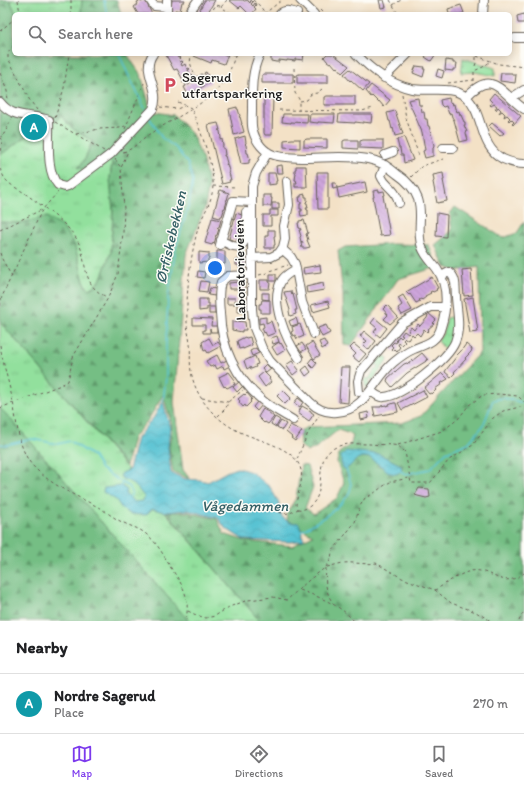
<!DOCTYPE html>
<meta charset="utf-8">
<style>
body{margin:0;font-family:Itim,sans-serif;background:#f6f6f6;color:#202124}
.you{position:absolute;left:215px;top:268px;width:14px;height:14px;margin:-10px;border:3px solid #fff;border-radius:50%;background:#1a73e8;box-shadow:0 0 0 6px #1a73e833}
.badge{display:grid;place-items:center;width:26px;height:26px;border-radius:50%;background:#7c3aed;color:#fff;font-size:13px;font-weight:700}
.pin{position:absolute;translate:-50% -50%;border:2px solid #fff;box-shadow:0 1px 4px #0006}
.list{margin:0;padding:0;list-style:none}
h2{display:flex;justify-content:space-between;align-items:center;height:52px;margin:0;padding:0 16px;font-size:17px}
h2 small{font-size:13px;font-weight:400;color:#757577}
.list li{display:grid;grid-template-columns:26px 1fr auto;gap:12px;align-items:center;box-sizing:border-box;height:60px;padding:0 16px;border-top:1px solid #e0e0e0}
.list b{display:block;font-size:15px;white-space:nowrap}
.list p{margin:0;font-size:13px;white-space:nowrap;color:#757577}
.list em{font-size:13px;font-style:normal;color:#757577}
.icon{flex:none;width:22px;height:22px;fill:none;stroke:currentColor;stroke-width:2;stroke-linecap:round;stroke-linejoin:round}
.map{position:relative;flex:none;width:524px;height:621px;overflow:hidden}
.search{position:absolute;background:#fff;box-shadow:0 2px 10px #0003;left:12px;right:12px;top:12px;height:44px;display:flex;align-items:center;gap:10px;box-sizing:border-box;padding:0 14px;border-radius:6px;color:#757577;font-size:15px}
.sheet{height:112px;background:#fff}
nav{display:flex;justify-content:space-around;align-items:center;box-sizing:border-box;height:56px;border-top:1px solid #e0e0e0;background:#fff;font-size:11px;color:#757577}
nav a{display:grid;justify-items:center;gap:2px}
nav .on{color:#7c3aed}
.map>svg:first-child{display:block}
.grass{fill:url(#grass-tufts);stroke:#577e5c}
.forest{fill:url(#forest-firs);stroke:#486d50}
.water{fill:url(#water-waves);stroke:#3a7078}
.lines{fill:none;stroke-linecap:round;stroke-linejoin:round}
.stream{stroke:#58c3d3;stroke-width:1.5}
.building{fill:url(#building-back-hatch)}
.minor-casing{stroke:#676158;stroke-width:10}
.path{stroke:#676158;stroke-width:1;stroke-dasharray:3 3;stroke-linecap:butt}
.minor{stroke:#fff;stroke-width:8}
.labels{text-anchor:middle;dominant-baseline:central;stroke-width:3;stroke-linejoin:round;paint-order:stroke}
.poi-label{font-size:14px;fill:#1c1c1c;stroke:#fdfcf7;text-anchor:start}
.street-label{font-size:14px;fill:#1c1c1c;stroke:#fdfcf7}
.water-label{font-size:15px;font-style:italic;fill:#345f65;stroke:#fdfcf7}
</style>
<div class="map">
<svg width="524" height="621" viewBox="0 0 524 621">
<defs>
<pattern id="grass-tufts" width="24" height="20" patternUnits="userSpaceOnUse"><rect width="24" height="20" fill="#92e09d"/><path d="M3 7l-1-3M5 7V3M7 7l1-3M15 17l-1-3M17 17v-4M19 17l1-3" fill="none" stroke="#7dc087"/></pattern>
<pattern id="forest-firs" width="22" height="20" patternUnits="userSpaceOnUse"><rect width="22" height="20" fill="#75be84"/><path d="M5 1l3.5 6h-7zM16 11l3.5 6h-7z" fill="#5f9a6b"/></pattern>
<pattern id="water-waves" width="16" height="10" patternUnits="userSpaceOnUse"><rect width="16" height="10" fill="#58c3d3"/><path d="M0 5q4-4 8 0t8 0" fill="none" stroke="#4ca7b5"/></pattern>
<pattern id="building-back-hatch" width="6" height="6" patternUnits="userSpaceOnUse"><rect width="6" height="6" fill="#cea5dc"/><path d="M-1 5l2 2M0 0l6 6M5-1l2 2" fill="none" stroke="#b08dbc"/></pattern>
</defs>
<rect width="100%" height="100%" fill="#fdfcf7"/>
<filter id="ink" filterUnits="userSpaceOnUse"><feTurbulence type="fractalNoise" baseFrequency=".025" numOctaves="2"/><feDisplacementMap in="SourceGraphic" scale="8" xChannelSelector="R" yChannelSelector="G"/><feConvolveMatrix kernelMatrix="1 2 1 2 8 2 1 2 1" color-interpolation-filters="sRGB"/></filter>
<filter id="wash" filterUnits="userSpaceOnUse"><feTurbulence type="fractalNoise" baseFrequency=".012" numOctaves="4" result="noise"/><feDisplacementMap in="SourceGraphic" scale="16" xChannelSelector="R" yChannelSelector="G"/><feGaussianBlur stdDeviation="0.9" result="paint"/><feColorMatrix in="noise" values="0 0 0 0 0 0 0 0 0 0 0 0 0 0 0 0 0 1.4 0 .05"/><feComposite in="paint" operator="in"/></filter>
<g filter="url(#wash)">
<rect width="100%" height="100%" fill="#f3e1c6"/>
<path class="grass" d="M10,0H82L81,14H16Z
M463,58L495,68V76L475,72L461,73Z
M61,116L73,129L92,141L85,159L79,168L106,157L112,163L110,178L113,211L111,252L100,281L90,289L85,285L74,243L47,217L20,223L0,222V155L27,136L42,132Z
M450,317H455C455,330 453,340 446,351L438,341L443,333L447,318Z
M0,322L260,621H189L5,413L0,408Z
M383,355L388,358V360L373,380L371,379L369,381L370,386L366,388L364,380L367,378L369,379L374,370L377,369L379,365H376L367,373L365,372L371,369L377,361L375,359L376,358L378,359Z"/>
<path class="forest" d="M0,0H10L16,14H14V54H127L141,75L150,107L155,112L174,115L192,134L202,158L209,185L205,207L186,255L174,402L183,470L190,479L173,472L169,448L172,426L163,395L148,420L133,438L126,466L0,322V222L20,223L47,217L62,227L74,243L85,286L90,289L100,281L111,252L113,211L110,178L112,163L106,157L83,169L78,168L85,159L92,141L73,129L61,116L42,132L27,136L0,155Z
M82,0H117L121,14H81Z
M455,207L503,238L517,233L524,222V621H260L166,512H187L217,519L224,534L245,541L292,546L313,535L288,521L286,514L296,498L301,465L307,466L313,487L305,508L314,514L337,498L344,483L337,462L339,453L351,444L353,435L338,430L317,447L307,452L300,445L299,431L308,427L402,423L421,416L480,352L479,267L456,271L445,267L435,245L452,231L450,214Z
M392,244L429,245L437,267L398,279L351,346L344,345L343,295L338,251L345,247Z
M0,408L5,413L189,621H0Z"/>
<path class="water" d="M163,401L170,428L168,447L171,473L185,479L200,480L208,482L228,471L238,468L251,472L270,487L279,503L282,517L289,522L299,523L304,540L290,542L244,540L225,528L218,518L187,510L165,512L152,509L146,515L130,514L122,509L116,500L103,492L104,488L121,486L127,490L125,494L135,502L142,501L145,498C139,490 133,481 122,479L120,476L122,473L129,470L137,438L154,417Z
M346,451L379,454L401,465L402,470L397,474L390,473L370,458L362,457L357,459L346,470L343,468L341,463V456Z"/>
<g class="lines">
<path class="stream" d="M104,0L107,14
M119,54L128,74L146,111
M149,117L162,138L176,148L188,164L193,181L189,204L176,247L168,297L166,344V378L163,401
M0,444L6,445L32,439L58,444L70,441L93,456L101,469L129,487L132,492L130,497
M400,471L406,474L430,469L446,452L468,443L483,426L493,400L503,398L524,403
M121,486L122,482
M301,531C315,523 350,504 351,486C351,481 347,473 346,468"/>
</g>
<g id="blocks">
<path class="building" d="M145,0L152,14H138L134,7L138,4L137,2L140,1L141,2Z
M172,0H185L184,2H182L180,11L175,10V12H172L171,8Z
M205,0H215L207,14H197Z
M229,0H243L244,1L248,0V1L250,3L251,0L253,2L251,4L253,6L255,3L256,5L254,7L256,9L252,14H249L241,6L239,8Z
M379,0H384L386,7L381,8Z
M461,5L464,13L460,14H449L448,9Z
M524,14V23H518L517,16Z
M181,54L177,56L178,58L180,57L181,58L179,60L180,62L182,61L183,62L181,64L182,66L185,64L187,69L189,68L190,69L188,70L190,75L192,74L193,75L183,80L177,69L174,70L166,55Z
M195,54H223L226,55L228,54L224,64L212,60L211,63L194,56Z
M271,54H304L303,60L295,59V61L287,60V61L279,60V62H276L271,61Z
M327,54H333L349,66L342,73L337,67L336,68L331,62L330,63L327,61L324,57Z
M427,54H436L431,61L425,57Z
M446,60L453,61V63H457L456,69H453V71L445,70Z
M416,66L424,67L423,69H425L423,77L413,73Z
M350,69L369,84L363,91L351,80L350,81L344,74Z
M438,69L444,71L442,78L436,76Z
M206,72L211,82L188,95L184,87L186,86L185,83L186,82L188,85L190,84L189,81L190,80L192,83L194,82L193,79L194,78L196,81L198,80L196,77L198,76L200,79L202,78L200,75L202,74L203,77L206,76L204,73Z
M501,73H512V75H516L515,83L500,81Z
M264,74H293V83H262V75Z
M299,74H328V83H297V75Z
M371,85L390,100L384,107L379,101L378,102L372,96L371,97L366,91Z
M494,93L521,116L513,125L512,124L514,122L511,119L509,121L508,120L510,118L507,115L504,117L505,114L502,111L499,113L501,110L498,107L496,110L495,109L497,106L494,104L491,106L490,105L492,102L489,99Z
M327,96H355V105H324V97Z
M264,97H273L272,135H265L264,133Z
M418,98L419,105H421L422,112H424L425,119H427L428,126H429L434,145L433,148V156L425,158L423,151L425,150L422,132L408,100Z
M449,98L450,103L451,102L452,105L454,104L455,109H456L457,112L459,111L460,115H461L464,122H465V125H464L467,132L466,133L468,140L460,142L454,120L452,117L451,113L449,114L446,106L443,107L441,105L440,100Z
M237,107V109H238L240,116L239,117H240L242,124H241L242,125L244,132L234,135L229,109Z
M395,111L403,134L395,136L393,128L392,129L390,121H389L387,113Z
M283,114H308L307,123L291,122V123L282,122Z
M310,114H335L334,123L318,122V123L309,122Z
M339,114H372L371,123L363,122V123L355,122V123L338,122Z
M39,121L38,129L31,130L30,123Z
M218,123L220,130H218L220,131L221,138L220,140L222,139L223,146L222,148H224L225,155H224V156H225L227,163L226,165L227,164L229,171L228,173H229L231,180H229L230,182L222,184L208,125Z
M492,123L504,133L500,136L489,126Z
M245,136L246,143L245,144L246,145L247,153H248L250,160H249V163L241,164L235,139Z
M404,137L413,160L404,163L403,155H401L400,148H399L397,140Z
M292,139H300V148L284,147V140Z
M307,139H327V148L304,147V140Z
M345,140H358V149L343,148V141Z
M363,140H383V149L360,148V141Z
M282,165L283,173H277L276,166Z
M296,166H306L307,187H295V183H297L296,180H295L296,173H295V169H296Z
M317,172H328V209H318Z
M268,173H275L277,181H276V184L268,185Z
M443,173L444,180H443L447,201L437,203L433,182L434,181L433,175Z
M365,182L367,192L339,198L337,188L333,189L332,183H336L337,188Z
M220,190L229,193L227,200H226L227,201L225,208L223,209L224,210L222,216H221L220,218L213,216Z
M379,190V192L384,191L385,195L383,196L390,235L380,236L373,197H374L373,191Z
M305,194V197H307V201L306,202V203H307L308,208H306L307,210H308V215L301,216L300,211H302V209H300V204H301V202H300L299,197H301V195Z
M263,195H271V198H272L271,206H263Z
M272,203H279V209H272Z
M270,210H278V216H271V226H263V215H270Z
M236,213L245,216L243,223L241,224H243L241,231L239,232L240,233L238,239H237L236,241L229,239Z
M437,213L447,215L446,237L436,236Z
M212,218L221,220L219,227H218L217,228L219,229L217,235L215,236L216,237L214,244L213,243L212,245L205,243Z
M304,220L308,233L306,234L308,240H307L310,247L306,248H302L301,243H303L302,241L301,242L300,237L301,236L299,230H301L300,228H299L298,223H299V221Z
M268,230H275V236H274L275,245H274V248H265V236H268Z
M217,251H225V264H217Z
M199,252L209,253V259H208V262L199,263Z
M239,257H245V268H239V265H236V260H239Z
M320,265L321,272L304,274L303,268Z
M471,269L473,295L464,296L462,270Z
M198,271L205,272L204,278L197,277Z
M270,274H276V281H270Z
M432,277L438,288L436,289L437,290L433,292L432,291L430,292L431,293L425,296L426,297L422,300L421,299L419,300L420,301L416,303L410,294L409,295L406,292Z
M260,280H269V282H270L269,289H260Z
M201,281L209,282L207,292L199,291Z
M239,282H245V293H239V289H229V283Z
M323,283L324,290L307,293L306,287Z
M210,288L216,289L215,296L208,295Z
M291,291L292,295L293,294L297,310H295L296,314L290,316L289,311L290,310L284,292Z
M262,293H269V300L262,299Z
M403,295L412,310L402,315L398,308L402,305L398,298Z
M473,297L478,332L470,333L464,299Z
M227,298H235V304H227Z
M199,299H207V303H209V307H207V310L199,311Z
M262,300H270V313H261V309H259V304H261Z
M237,301H246L244,312H237Z
M328,301L330,307L313,312L311,305Z
M387,305L398,317L390,324L384,319L388,315L383,309Z
M209,307H215V314H209Z
M427,312L436,320L433,323L434,324L428,329L429,330L427,332L424,329L420,336L417,333L414,336L412,334L408,340L405,338L403,340L405,342L402,345L399,343L398,345L400,347L397,351L395,349L393,351L391,349L393,347L391,345L394,342L396,343L397,341L396,340L399,336L401,338L403,336L401,335L404,331L408,334L410,332L408,331L411,327L414,330L418,324L420,326L427,318L428,315L426,314Z
M266,317V323L271,321L275,333L267,336L265,332L264,333L262,328L264,327L263,323L259,324V318Z
M193,318L212,319L211,326H217V332H211L210,329V333H203V330H205V325H193Z
M296,318L298,324L291,326L289,321Z
M375,318L387,328L380,337L374,332L377,328L371,323Z
M236,321L245,322L246,330H242V332L232,330V322H236Z
M300,324L304,336L297,339L295,335L293,336L291,332L293,331L292,327Z
M326,325L330,333L322,337L318,328Z
M364,331L376,341L369,350L363,345L367,341L360,336Z
M277,336L279,342L280,344L281,343L285,350L277,355L272,347L279,342L273,344L271,338Z
M245,337L246,338L250,337L252,345L243,349V348L239,349L237,341Z
M209,338L213,345L218,342L221,346L208,353L206,350L204,351L202,342Z
M324,340L327,346L322,349L319,342Z
M312,342L320,355L314,359L306,346Z
M302,343L306,349L301,352L297,346Z
M354,344L366,354L359,362L353,357L356,354L350,348Z
M466,344L472,349L471,352L465,358L466,359L454,372L455,373L451,377L445,372L446,370L457,356H456L461,351Z
M256,348L259,353L252,356L250,351Z
M422,353L428,360L407,373L392,387L387,381L388,378L404,364L407,363L408,364Z
M217,355L221,363L227,360L230,366L224,369L223,366L217,369L215,365L210,367L206,361Z
M255,356L258,364L255,365L256,367L251,369L250,367L247,369L244,361Z
M312,358L317,363L313,368L308,363Z
M292,361L299,370L293,375L286,365Z
M266,364L271,369L266,373L262,368Z
M307,366L311,372L306,376L302,370Z
M341,367H350L348,403L339,402Z
M229,372L235,380L233,381L235,384L227,388L225,386L224,387L219,377Z
M264,372L270,378L269,379L271,382L265,387L258,377Z
M442,373L448,379L441,383L442,384L435,389L436,390L432,394L431,393L429,394L424,388Z
M239,382L243,386L237,392L233,387Z
M283,390L291,398L285,404L277,396Z
M423,390L427,397L402,410L398,403Z
M247,393L252,399L250,401L251,402L246,407L245,405L243,407L239,402L240,401L238,399L244,394L245,395Z
M298,398L303,402L300,407L294,403Z
M257,402L262,405L257,411L253,407Z
M394,403H396L398,412L375,416L373,407H381V406L386,405V406Z
M302,406L311,411V412L314,414L309,421L298,413Z
M263,409L266,411H267L274,417L268,424L265,422L264,423L258,417Z
M368,412L369,418L361,420L360,414Z
M275,417L280,420L276,427L271,424Z
M281,421L286,424L282,430L277,427Z
M290,425L302,431L295,441L291,438L292,437L286,432Z
M419,488L429,489L430,497L426,498L418,496L415,495Z"/>
</g>
</g>
<g filter="url(#ink)">
<use href="#blocks" fill-opacity="0" stroke="#676158" stroke-width="1"/>
<g class="lines">
<defs>
<path id="minor" d="M150,0L154,6L166,7
M167,0V14
M300,0L314,14
M188,14L198,0
M280,14C285,9 291,11 297,13
M483,14L484,0
M515,38H524
M260,54C251,72 252,90 252,110C252,117 251,125 253,131C256,142 264,152 274,155C283,158 292,157 301,158C323,158 347,155 368,159C379,161 389,167 397,174C406,180 414,188 418,199C423,214 417,229 421,244C423,254 431,261 437,269C449,287 447,308 441,327C438,341 426,344 414,349C407,352 400,357 394,362C374,378 367,410 337,412C327,413 317,409 310,402L270,361L262,348L254,328L252,309V186L256,173L268,152
M356,54C372,70 389,84 412,89C430,92 451,85 466,97C485,114 478,146 503,159C510,162 517,164 524,164
M384,78L408,54
M466,97C493,68 500,92 524,109
M511,98L524,90
M0,102C14,120 30,113 49,120C50,139 45,170 58,185L65,187L68,186L111,154L153,109C162,89 140,72 153,54
M443,148H453
M385,155L393,152
M385,165L381,176C386,188 395,187 399,203
M221,240C250,259 247,232 246,212
M220,245L233,201L252,202
M282,249L291,257L295,264L302,302L314,334
M252,258L271,257L279,253L283,247L285,239L284,226L289,205L287,181
M296,269C291,272 285,275 282,280C268,301 287,341 299,358
M252,275L228,276L221,282C218,292 219,303 220,313C221,347 236,378 262,400C271,408 282,413 293,420
M371,391C375,394 379,398 384,397C403,396 448,359 455,342C461,327 457,313 456,297C455,287 457,278 449,272L441,276
M359,392L358,381L361,371L402,323L431,307H445"/>
</defs>
<use href="#minor" class="minor-casing"/>
<path class="path" d="M18,0L20,14
M71,0V14
M227,0L221,7L232,14
M253,0L260,6L265,13
M390,0L398,14
M393,5L401,0
M320,10L324,14
M18,14L19,10
M210,14L216,5L220,6
M264,14L282,0
M0,31L14,19
M14,45L8,53V58L29,99L37,110
M232,54L235,55
M471,54L499,64L524,67
M475,66L476,63V56
M294,68L295,93L299,99V110
M0,73L7,91L8,100
M474,81V71L483,67L491,61
M182,83L195,75C192,68 188,62 192,54
M448,83L474,80
M402,94L406,118L419,156
M300,101L307,100L311,94L317,93L322,89
M178,102L191,108C200,129 211,158 213,180C214,204 202,212 197,232C190,259 186,294 187,322C187,329 189,336 190,343C191,354 189,365 192,376C197,399 215,419 236,430C254,440 293,446 300,467C305,479 297,493 296,505L298,509C303,510 306,509 310,506C328,492 313,463 331,450C342,442 357,444 370,444C377,445 392,444 398,446C400,447 403,450 405,452L411,483H430L449,460L473,445L493,418L503,411L524,406
M160,107L177,109L184,106
M279,110L362,111L373,108
M55,118L64,88L69,54
M55,122L104,151
M125,129L144,83
M76,134L99,129L120,128L125,126
M0,151L2,142L1,135L4,134L12,119
M123,152C133,150 139,141 148,135C172,119 206,105 224,82C230,74 232,63 236,54
M115,159L121,168
M0,169C2,172 3,177 6,180C10,185 18,189 23,192C38,203 66,222 76,238C89,258 79,285 107,297
M411,177L422,166L443,159
M213,186L236,187
M0,230L41,210
M0,253L2,259L12,277
M259,275L267,273L269,271L288,265
M0,306L1,299L42,210L58,192
M0,345C3,364 9,383 13,402C17,422 18,448 32,465C50,485 75,495 98,507C107,512 115,519 124,523C132,527 139,528 146,534C157,542 164,556 171,568C184,587 190,597 186,621
M202,398L228,402
M0,408L61,385L68,381L73,357L108,298L118,274L123,233L124,209L121,168L128,151
M218,416L226,408L228,402L243,390
M398,445L442,431L458,419L469,405L483,395L498,394L518,396L524,402
M297,459L308,433L319,416
M279,512C287,515 291,513 298,509
M327,567C332,566 337,564 343,563C354,562 365,565 376,563L402,578L435,590C446,584 458,574 471,571C491,567 501,591 524,573
M326,568C325,581 325,592 333,603
M300,590C321,598 339,604 354,621
M435,590L451,603L476,612L491,621
M188,611L196,615L206,618L215,616L229,607L248,600L273,597L287,600L309,580L326,567L331,559L332,552L355,522L360,506L365,498L373,494L382,487L390,482L409,478
M519,621L524,611"/>
<use href="#minor" class="minor"/>
</g>
</g>
<defs>
<symbol id="parking-bare" viewBox="-9 -9 18 18"><path d="M-3.5-5.5H1a3.5 3.5 0 0 1 0 7H-1V5.5H-3.5ZM-1-3.4V-.6H.8a1.4 1.4 0 0 0 0-2.8Z" fill="#d1495b" stroke="#fdfcf7" stroke-width="2.5" paint-order="stroke"/></symbol>
</defs>
<g fill-rule="evenodd">
<use href="#parking-bare" x="159" y="74" width="22" height="22"/>
</g>
<g class="labels">
<g class="poi-label">
<text x="182" y="77">Sagerud<tspan x="182" dy="16">utfartsparkering</tspan></text>
</g>
<g class="street-label">
<text transform="translate(240 270) rotate(-91)">Laboratorieveien</text>
</g>
<g class="water-label">
<text transform="translate(171 237) rotate(-77)">Ørfiskebekken</text>
<text x="245" y="506">Vågedammen</text>
</g>
</g>
</svg>
<div class="you"></div>
<div class="pin badge" style="left:34px;top:127px;background:#0f9aa8">A</div>
<div class="search"><svg class="icon" aria-label="search" viewBox="0 0 24 24"><circle cx="10" cy="10" r="6"/><path d="M15 15l6 6"/></svg>Search here</div>
</div>
<section class="sheet">
<h2>Nearby<small></small></h2>
<ul class="list">
<li><span class="badge" style="background:#0f9aa8">A</span><div><b>Nordre Sagerud</b><p>Place</p></div><em>270 m</em></li>
</ul>
</section>
<nav>
<a class="on"><svg class="icon" aria-label="map" viewBox="0 0 24 24"><path d="M3 6l6-2 6 2 6-2v14l-6 2-6-2-6 2zM9 4v14M15 6v14"/></svg>Map</a>
<a><svg class="icon" aria-label="directions" viewBox="0 0 24 24"><path d="M12 3l9 9-9 9-9-9zM9 14v-3h6M13 9l2 2-2 2"/></svg>Directions</a>
<a><svg class="icon" aria-label="saved" viewBox="0 0 24 24"><path d="M7 4h10v16l-5-4-5 4z"/></svg>Saved</a>
</nav>
